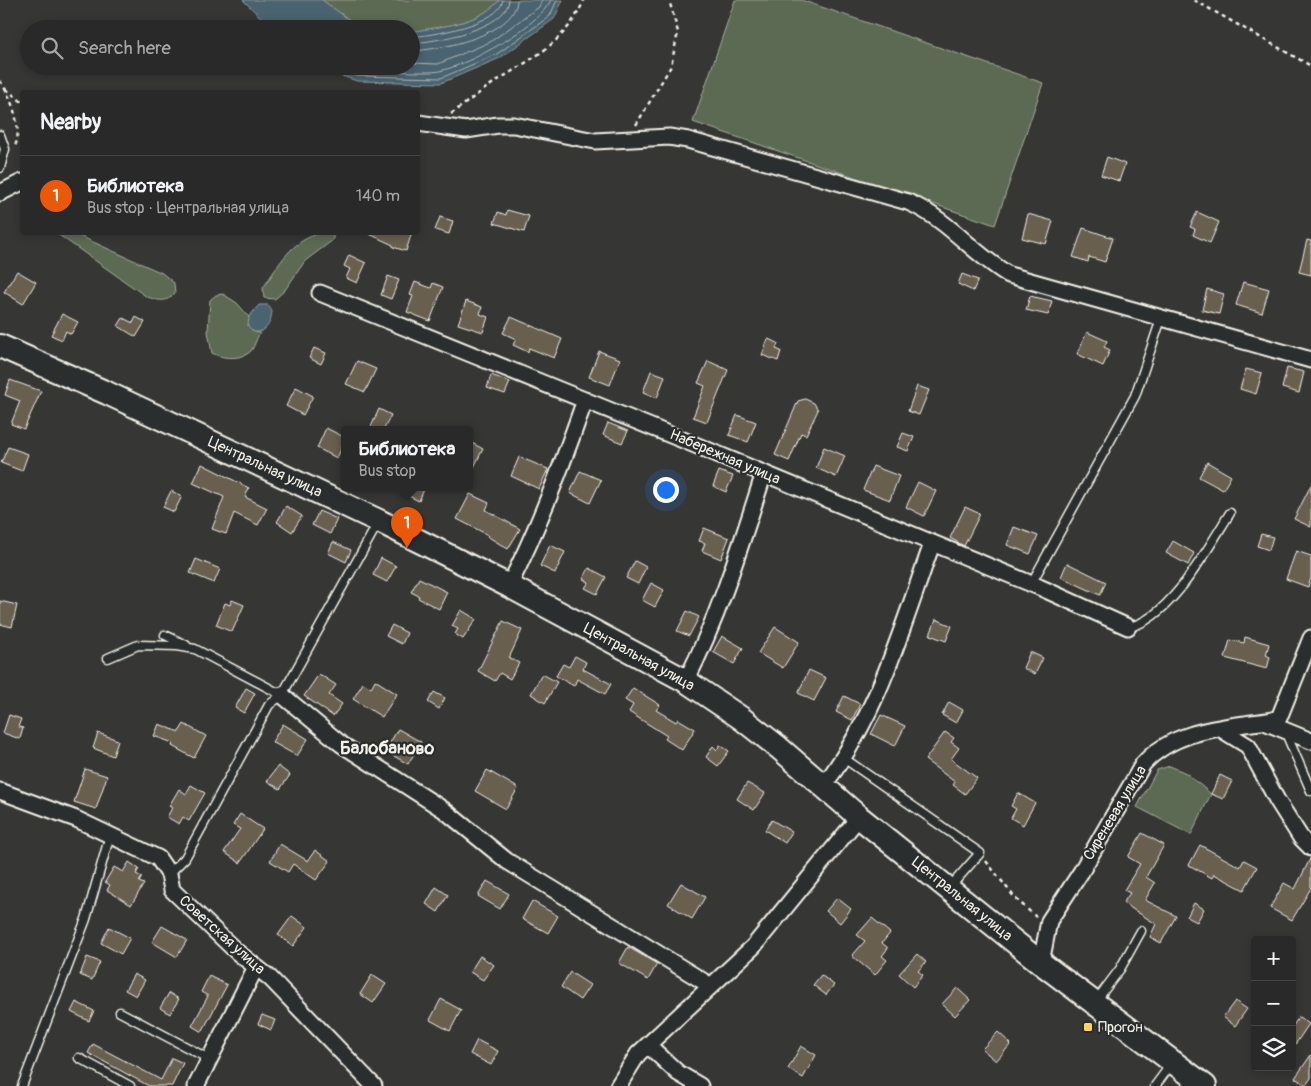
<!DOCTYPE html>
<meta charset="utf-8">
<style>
body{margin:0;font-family:Pangolin,sans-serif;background:#303130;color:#f1f3f6}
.controls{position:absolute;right:15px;bottom:15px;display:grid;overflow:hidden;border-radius:5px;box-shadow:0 2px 8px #0003}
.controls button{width:45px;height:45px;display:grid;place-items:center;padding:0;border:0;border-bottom:1px solid #444545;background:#282928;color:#f1f3f6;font:25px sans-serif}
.you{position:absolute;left:665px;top:489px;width:18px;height:18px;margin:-12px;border:4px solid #fff;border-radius:50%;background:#1a73e8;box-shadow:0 0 0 8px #1a73e833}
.badge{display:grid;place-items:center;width:32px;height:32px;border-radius:50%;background:#ea580c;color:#fff;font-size:16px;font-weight:700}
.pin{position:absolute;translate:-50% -41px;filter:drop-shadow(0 1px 2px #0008)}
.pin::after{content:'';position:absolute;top:26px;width:18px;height:15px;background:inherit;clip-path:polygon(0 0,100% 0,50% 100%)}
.popup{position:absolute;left:341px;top:426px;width:132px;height:65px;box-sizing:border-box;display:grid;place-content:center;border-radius:5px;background:#282928;filter:drop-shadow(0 1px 4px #0005);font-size:16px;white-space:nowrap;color:#a5a6a8}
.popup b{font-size:19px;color:#f1f3f6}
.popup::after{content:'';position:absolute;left:50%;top:100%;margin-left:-10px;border:10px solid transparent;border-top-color:#282928}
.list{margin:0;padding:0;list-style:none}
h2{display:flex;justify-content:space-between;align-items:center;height:65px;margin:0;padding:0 20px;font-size:21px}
h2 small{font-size:16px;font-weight:400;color:#a5a6a8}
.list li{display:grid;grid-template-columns:32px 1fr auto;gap:15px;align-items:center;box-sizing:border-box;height:80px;padding:0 20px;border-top:1px solid #444545}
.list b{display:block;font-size:19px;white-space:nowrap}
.list p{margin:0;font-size:16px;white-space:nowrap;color:#a5a6a8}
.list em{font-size:16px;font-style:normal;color:#a5a6a8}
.icon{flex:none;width:28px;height:28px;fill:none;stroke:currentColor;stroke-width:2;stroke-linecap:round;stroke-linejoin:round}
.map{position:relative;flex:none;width:1311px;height:1086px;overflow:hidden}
.search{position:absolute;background:#282928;box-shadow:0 2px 8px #0003;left:20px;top:20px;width:400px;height:55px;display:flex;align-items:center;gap:12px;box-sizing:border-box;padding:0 18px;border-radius:28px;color:#a5a6a8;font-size:19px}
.panel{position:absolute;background:#282928;box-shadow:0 2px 8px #0003;left:20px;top:90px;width:400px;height:145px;border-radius:5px}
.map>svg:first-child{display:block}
.green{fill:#5c6a52;stroke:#a8ae9d}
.water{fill:#4a636f;stroke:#8e9c9f}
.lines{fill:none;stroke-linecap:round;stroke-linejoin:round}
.shore{stroke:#b0b8b8;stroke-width:1}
.building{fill:#685f50;stroke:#f4f1e8}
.service-casing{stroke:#f4f1e8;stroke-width:11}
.minor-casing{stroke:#f4f1e8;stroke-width:19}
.secondary-casing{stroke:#f4f1e8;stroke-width:26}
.path{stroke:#f4f1e8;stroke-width:2.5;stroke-dasharray:4 4;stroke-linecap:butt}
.service{stroke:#2a2d2e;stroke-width:8}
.minor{stroke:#2a2d2e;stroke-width:15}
.secondary{stroke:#2a2d2e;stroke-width:22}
.poi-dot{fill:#ffd166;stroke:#2a2d2e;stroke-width:2}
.labels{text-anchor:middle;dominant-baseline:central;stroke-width:4.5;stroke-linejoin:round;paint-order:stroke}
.street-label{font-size:15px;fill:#f4f1e8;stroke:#2a2d2e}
.poi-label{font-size:15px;fill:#f4f1e8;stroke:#2a2d2e;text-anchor:start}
.quarter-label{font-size:18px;font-weight:bold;fill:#f4f1e8;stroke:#2a2d2e}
</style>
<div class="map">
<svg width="1311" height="1086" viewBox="0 0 1311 1086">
<rect width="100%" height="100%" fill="#363735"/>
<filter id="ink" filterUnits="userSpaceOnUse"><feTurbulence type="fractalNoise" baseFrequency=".02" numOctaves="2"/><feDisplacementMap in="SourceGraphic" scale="10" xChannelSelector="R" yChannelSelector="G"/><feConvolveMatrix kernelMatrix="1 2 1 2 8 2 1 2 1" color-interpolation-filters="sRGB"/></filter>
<g filter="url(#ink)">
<path class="green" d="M322,0H500C476,25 443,26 411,32V29H362Z
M735,0H801L1043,83L995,225L693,122Z
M56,233H73L162,273L174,283L175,293C166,303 160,301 147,297Z
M320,233H333V240L305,261L285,290L275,299L264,298L263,288C280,263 290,242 320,233Z
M223,294L237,303L249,317L248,326L254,332L260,333C256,338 255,346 251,351C242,360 223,359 212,353L208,332L210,300L216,295Z
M1170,766L1186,773L1211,794L1191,835L1137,807L1157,770Z"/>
<path class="water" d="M243,0H322L362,29H273Z
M500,0H563L554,19L500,58L441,83L357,81L312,66H411V32C444,25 475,26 500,0Z
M259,305H268L272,311C271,322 267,333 254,332L248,326L249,317Z"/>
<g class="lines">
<path class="shore" d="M411,37C431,35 500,25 503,0
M411,43C434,42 508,29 509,0
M411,51C439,50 516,35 517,0
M411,63L438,64L490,42L539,7L542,0
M323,66L358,76L441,78L497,54L550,16L557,0
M345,66C358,70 429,74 440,71C470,64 538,27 551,0"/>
</g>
<path class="building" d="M1107,157L1125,164L1119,181L1101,175Z
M507,210L529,216L524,232L494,223L498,212L506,215Z
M1197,212L1219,222L1210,243L1193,235L1195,229L1190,227Z
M1028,214L1053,221L1046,244L1022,238Z
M440,217L453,221L449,234L435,230Z
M1083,228L1113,238L1105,262L1089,257L1088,262L1073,257Z
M365,232H412L406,251L393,247V245Z
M1307,240L1311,241V275L1299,272Z
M349,255L366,263L357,283L346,278L350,269L344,266Z
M17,271L36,282L23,304L4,292Z
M962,274L978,280L973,291L958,284Z
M388,276L399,280L391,299L381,295Z
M415,282L431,288L433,283L443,287L430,321L407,312L413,296L410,295Z
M1243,282L1269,289L1262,313L1236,305Z
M1207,289L1224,294L1219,314L1202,310Z
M1030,296L1052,301L1048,315L1026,310Z
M466,301L482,307L480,314L488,317L483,332L458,324Z
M62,314L78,322L71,334L66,331L62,340L51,335Z
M136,317L145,322L136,337L118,326L123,318L133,323Z
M511,317L562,339L554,358L529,348L528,352L513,345L516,339L503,333Z
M1087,332L1107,341L1104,347L1110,350L1103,366L1077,354Z
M768,339L778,343L776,349L781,351L778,361L762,355Z
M314,348L326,353L321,364L309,358Z
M599,351L620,359L610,385L589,377Z
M357,361L376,369L365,392L346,384Z
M708,361L728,370L707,422L693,417L705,386L698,383Z
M1287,368L1304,372L1299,393L1282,388Z
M1246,369L1262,373L1256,394L1240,389Z
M651,371L665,376L657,398L643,392Z
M491,375L510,382L505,394L487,388Z
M10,380L41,391L24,429L11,424L20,401L5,395Z
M917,386L929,390L919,415L908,411Z
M296,387L313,396L303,415L286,406Z
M805,399L814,403L818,410L806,435L801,433L789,461L775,455L798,401Z
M379,409L391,415L384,429H370Z
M737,415L756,422L748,442L729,435Z
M608,423L628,431L622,443L603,435Z
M326,428L344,437V442L337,458L317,448Z
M903,433L914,437L908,451L897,447Z
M470,442L483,449L470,475Z
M8,447L28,454L22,471L1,463Z
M824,447L845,456L836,477L816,468Z
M519,457L548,469L539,489L511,476Z
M1207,462L1231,476L1223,490L1199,477Z
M202,464L249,488L245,497L267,508L258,525L234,513L226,534L212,529L224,497L193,483Z
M873,466L899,476L890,500L863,490Z
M580,471L601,480L590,503L570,493Z
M719,471L733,476L726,492L713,486Z
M918,482L936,491L924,516L906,507Z
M1311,485V527L1294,519Z
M390,487H425L419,501Z
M171,491L182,496L174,512L163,507Z
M470,494L489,503L486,510L520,529L508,549L487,536L488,535L457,519Z
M286,506L302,516L292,532L277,522Z
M965,507L980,514L964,546L950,538Z
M319,511L337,519L330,534L312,525Z
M1014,527L1038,536L1030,554L1007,545Z
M704,528L729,538L721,559L702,551L705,543L699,541Z
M1261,534L1273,537L1269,550L1257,546Z
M1173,541L1194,553L1188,565L1166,553Z
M333,542L351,550L346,562L328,553Z
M550,545L565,552L555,573L540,566Z
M1296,551L1311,556V578L1308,587L1286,579Z
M381,558L396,566L387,582L373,575Z
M196,559L220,569L214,583L190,573Z
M635,561L646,567L638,584L626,578Z
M1067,563L1106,582L1100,595L1061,577Z
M589,568L606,577L597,594L585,588L589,582L583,579Z
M419,578L447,592L439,609L418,598L419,596L411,592Z
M651,583L664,590L655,607L642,600Z
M232,600L244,605L232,632L216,625L225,603L230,605Z
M0,601L17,605L12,627L0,624Z
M461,610L476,619L463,639L455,634L458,629L452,626Z
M687,611L699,617L689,636L677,631Z
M936,619L952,626L946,641L930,635Z
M503,621L522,630L509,658L519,663L510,679L500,673L495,681L478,671Z
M392,625L407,633L402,644L386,636Z
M775,627L799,642L783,668L758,653Z
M722,636L743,648L734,664L713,652Z
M1245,637L1269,644L1266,655L1270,657L1267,669L1225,658L1230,640L1244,643Z
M1030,652L1043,658L1035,674L1023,668Z
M575,656L586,662L583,669L611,684L605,694L577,679L574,686L556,676L563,664L569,667Z
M809,670L826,678L814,701L798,693Z
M319,674L336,685L329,695L342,704L333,716L304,696Z
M542,674L557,682L545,703L531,694Z
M375,680L397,694L382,717L353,699L363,683L371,688Z
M246,688L255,693L244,713L235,708Z
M633,688L660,705L656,710L676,722L678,719L695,729L682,750L665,739L667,736L629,712L633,705L625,700Z
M434,692L445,698L439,709L428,702Z
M844,696L860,704L852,720L836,712Z
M949,702L963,710L956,723L942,715Z
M9,715L21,719L18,727L23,728L20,739L3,733Z
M881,715L905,726L895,746L871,734Z
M159,724L179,732L184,724L206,736L194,758L172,746L173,743L154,736Z
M283,724L308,739L297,756L272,742Z
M398,729L421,742L408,764L385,751Z
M945,732L954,738L951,742L959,748L951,759L977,778L965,794L953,785L955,782L925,760Z
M98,733L118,740L113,756L93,748Z
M720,745L729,751L718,766L706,757L713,746L717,750Z
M278,766L290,775L280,789L267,781Z
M85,769L107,776L96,809L74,802Z
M487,770L518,788L506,809L475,791Z
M1220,775L1232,781L1223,799L1211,794Z
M747,783L765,793L754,810L737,799Z
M191,785L205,793L189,821L183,817L179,824L167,817L172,808L169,806L179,789L186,794Z
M1018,793L1035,803L1023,825L1011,818L1016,809L1011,806Z
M240,814L263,829L240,863L224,852L240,829L233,825Z
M772,820L792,832L785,843L765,830Z
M1142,833L1164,845L1146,877L1155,883L1145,900L1176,916L1161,943L1150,937L1156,924L1123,903L1130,893L1124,890L1140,864L1128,857Z
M280,844L308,861L315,850L330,861L316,880L293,864L288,872L270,861Z
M1200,845L1240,867L1244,860L1257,867L1244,890L1214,874L1212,878L1189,865Z
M1311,857V888L1292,920L1270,908L1284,883L1295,889Z
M129,862L139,869L136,874L142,877L139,882L144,884L131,905L107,890L110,885L105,882L114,867L123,872Z
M487,881L509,894L500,909L478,896Z
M681,883L705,897L692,919L668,904Z
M436,887L448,895L438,912L426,904Z
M837,898L851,909L840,923L826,911Z
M532,901L558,916L548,933L522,919Z
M1194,903L1204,909L1197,922L1187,917Z
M292,916L307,927L293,946L278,935Z
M872,918L890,933L882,943L888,948L882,956L887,960L875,975L852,956L865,941L857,935Z
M162,926L187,940L177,957L152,942Z
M109,927L130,938L121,954L101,943Z
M628,947L657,964L648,980L619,963Z
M917,954L926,962L918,971L923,975L913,987L899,974Z
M480,956L494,965L483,980L470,972Z
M87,957L100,962L92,980L80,975Z
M570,972L590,985L580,1000L561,987Z
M134,974L145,980L136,996L125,990Z
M372,975L386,984L373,1003L360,994Z
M821,975L834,985L826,995L813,985Z
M209,976L227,985L202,1032L192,1026L208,996L201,992Z
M957,988L970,1000L955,1016L942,1004Z
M169,993L179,999L170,1014L160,1008Z
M441,999L461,1010L450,1031L430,1020Z
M1235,1001L1247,1009L1235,1026L1223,1017Z
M76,1002L94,1011L89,1021L71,1012Z
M262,1015L275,1020L271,1030L258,1024Z
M1299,1017L1309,1024L1292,1049V1027Z
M998,1032L1011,1044L996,1061L982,1049Z
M477,1040L498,1051L491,1065L470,1054Z
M93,1044L161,1080L172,1058L183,1063L172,1086H149L88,1053Z
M801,1046L816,1055L803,1078L788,1069Z
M1311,1055V1078L1306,1085L1295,1078Z"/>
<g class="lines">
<defs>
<path id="service" d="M0,135L5,149L0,168
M1031,584L1135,396L1161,319
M1128,627C1170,620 1209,546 1230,513
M165,635L186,645
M108,658L138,645L177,646L195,649L282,695
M1285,731L1311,791
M845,759L980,853L950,887
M169,874L185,858L269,705L282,695L378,523
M1096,1001L1120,969L1141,931
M120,1012L211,1060
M79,1058L130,1086
M22,1086L86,919L110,835
M1155,1086L1172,1063"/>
<path id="minor" d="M418,123L466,130L498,125H514L595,141L669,137L688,140L908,202C948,219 973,254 1009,275L1311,360
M0,193L22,182
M320,293L688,442L1039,587L1128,627
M509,586C540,524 562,465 585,400
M686,681C720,614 741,544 764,473
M282,695L341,744L444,810L507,861L711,986
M1267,723L1311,741
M1219,728L1248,746L1277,800L1301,838L1311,848
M823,786C878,716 902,627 932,544
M0,791L76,819L158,858L169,874L172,890L237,952L270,978L374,1086
M1041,963L1049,921L1081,872L1143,764C1169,735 1208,729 1245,724C1257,722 1268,722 1279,718L1311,638
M648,1045L678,1073L700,1086
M196,1086L256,967
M618,1086L638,1054L753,947L859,817"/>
<path id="secondary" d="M0,346L107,393L379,521L509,586L686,681L741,718L778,747L859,817L1041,963L1205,1086"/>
</defs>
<use href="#service" class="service-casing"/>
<use href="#minor" class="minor-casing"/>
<use href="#secondary" class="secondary-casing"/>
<path class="path" d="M1194,0L1311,66
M0,81C11,96 24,131 14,148
M6,89L22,102
M451,114C466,103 480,92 495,82C532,58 566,43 584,0
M636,125L671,66L678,32L669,0
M986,861L1015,898L1036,917"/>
<use href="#service" class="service"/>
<use href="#minor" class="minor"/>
<use href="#secondary" class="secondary"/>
</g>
</g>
<rect class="poi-dot" x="1083" y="1022" width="10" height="10" rx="2.5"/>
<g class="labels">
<g class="street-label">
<text transform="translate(725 457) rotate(23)">Набережная улица</text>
<text transform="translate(265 467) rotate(25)">Центральная улица</text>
<text transform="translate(639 657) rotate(29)">Центральная улица</text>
<text transform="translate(1115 813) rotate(-59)">Сиреневая улица</text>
<text transform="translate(962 899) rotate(39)">Центральная улица</text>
<text transform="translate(222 935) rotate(42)">Советская улица</text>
</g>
<g class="poi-label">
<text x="1098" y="1027">Прогон</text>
</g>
<g class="quarter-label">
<text x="387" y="748">Балобаново</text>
</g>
</g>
</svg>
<div class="controls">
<button>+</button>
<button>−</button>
<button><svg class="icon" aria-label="layers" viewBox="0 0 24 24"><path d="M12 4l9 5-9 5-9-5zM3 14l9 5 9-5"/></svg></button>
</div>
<div class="you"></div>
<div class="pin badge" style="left:407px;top:548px">1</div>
<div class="popup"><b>Библиотека</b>Bus stop</div>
<div class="search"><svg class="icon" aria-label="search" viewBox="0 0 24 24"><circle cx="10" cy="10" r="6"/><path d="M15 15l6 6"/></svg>Search here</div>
<section class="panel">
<h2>Nearby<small></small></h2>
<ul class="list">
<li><span class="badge">1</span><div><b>Библиотека</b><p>Bus stop · Центральная улица</p></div><em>140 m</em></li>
</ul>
</section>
</div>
